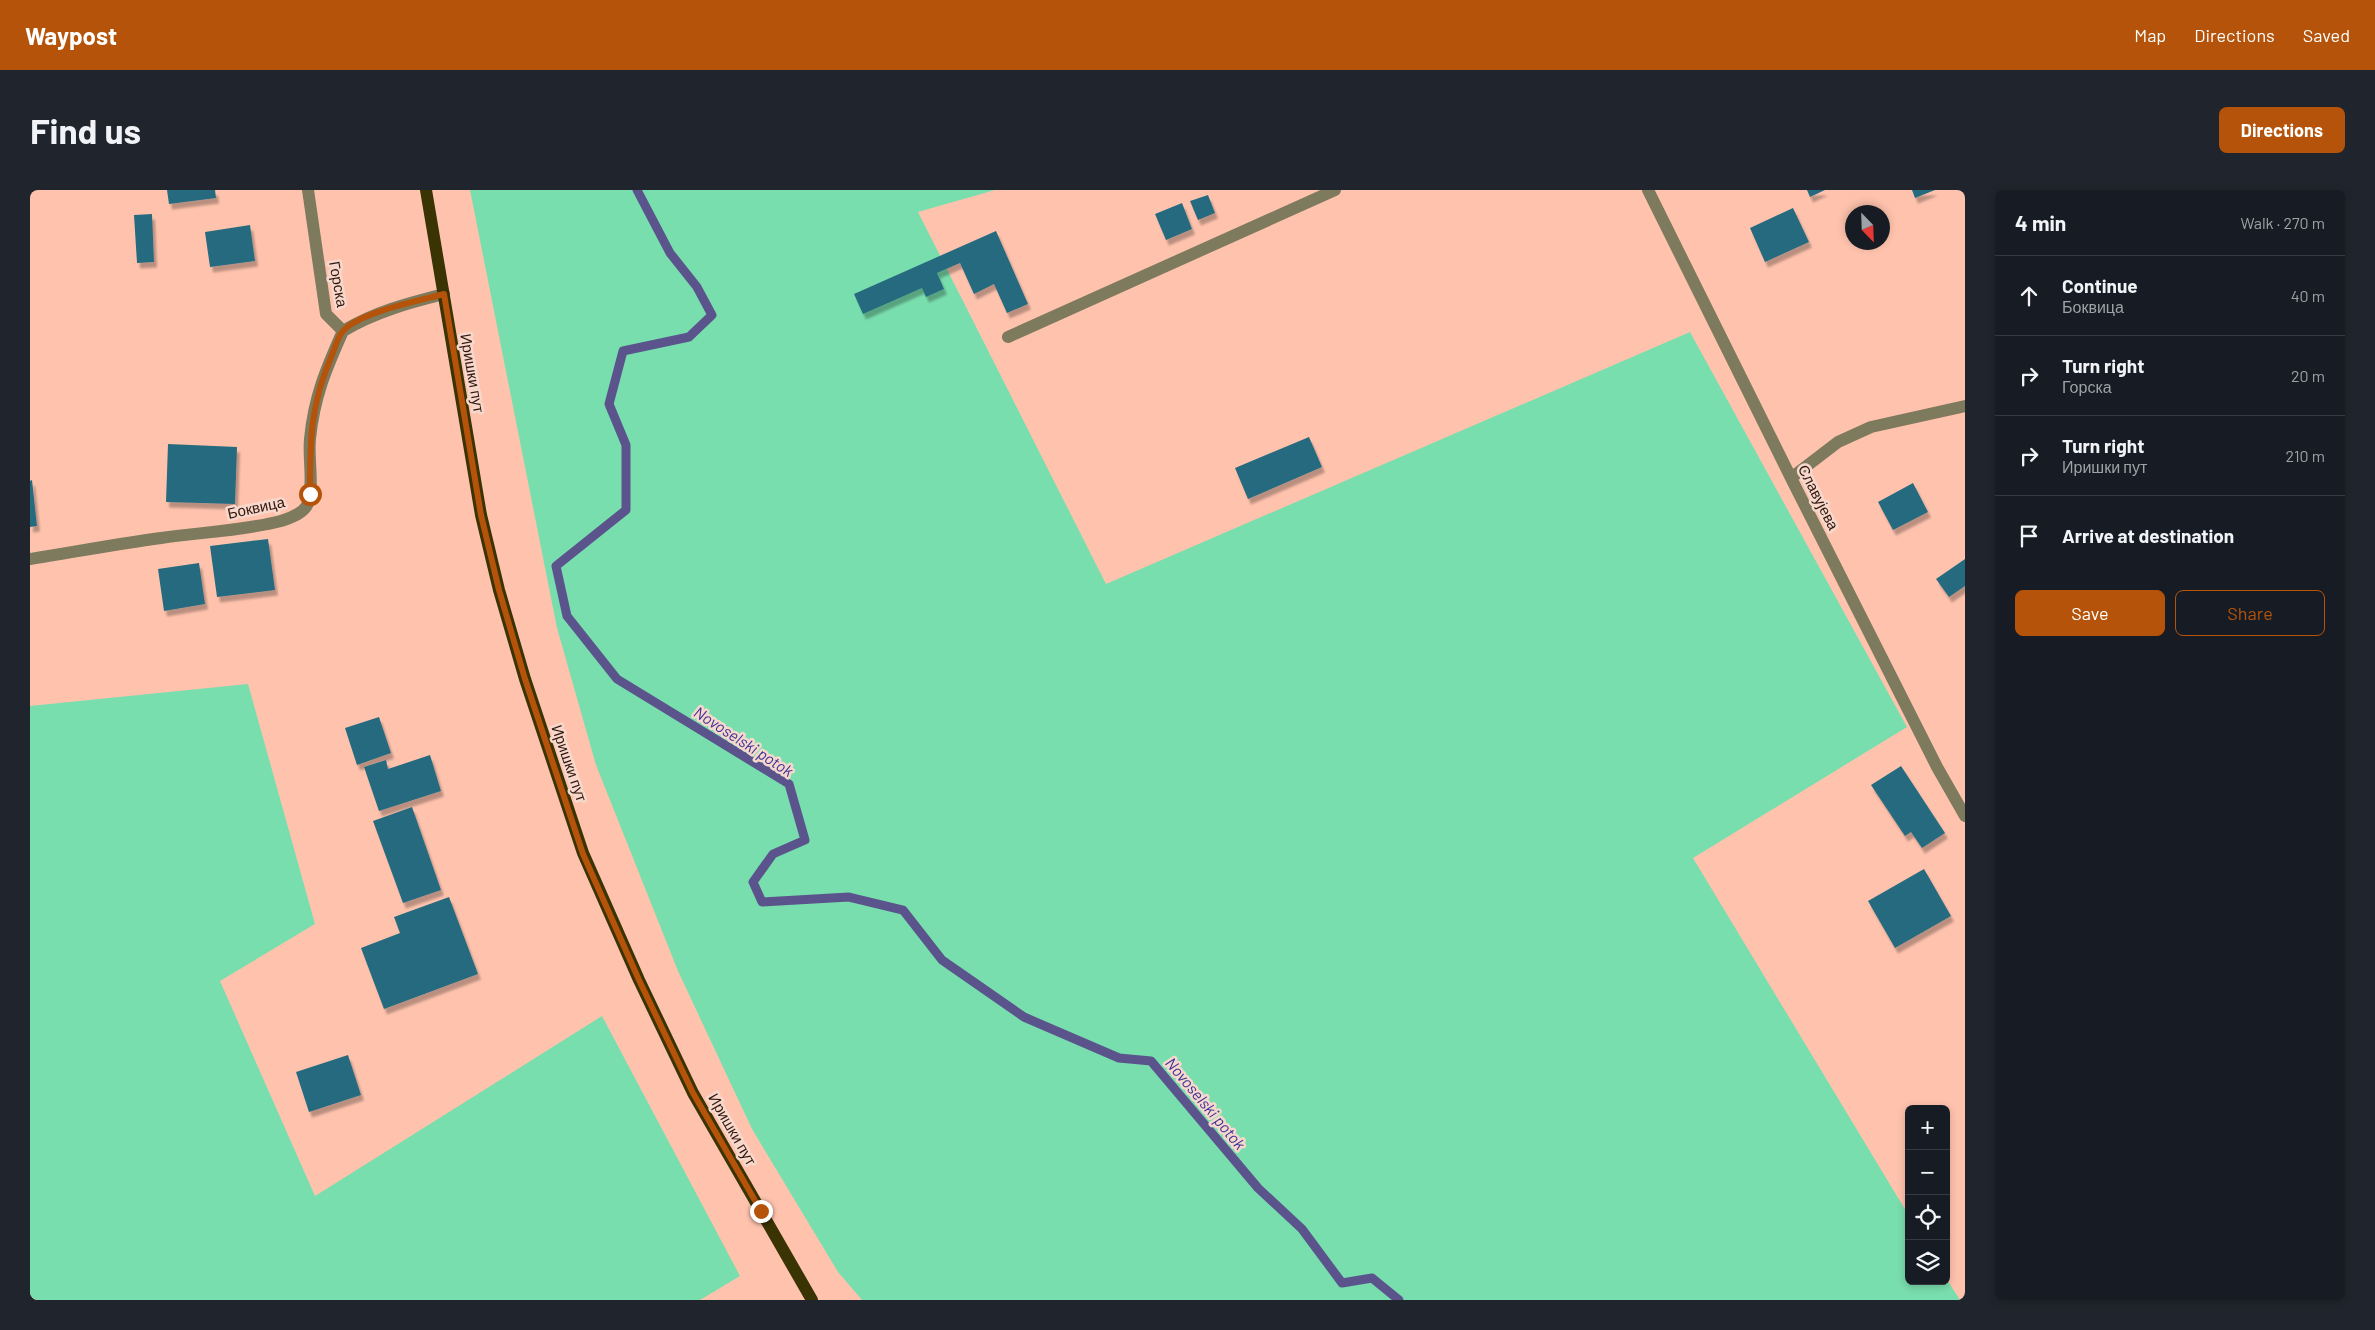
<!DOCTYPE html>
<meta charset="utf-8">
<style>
body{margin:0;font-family:Barlow,sans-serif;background:#20242c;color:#f1f3f6}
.controls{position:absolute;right:15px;bottom:15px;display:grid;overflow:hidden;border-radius:8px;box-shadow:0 2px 8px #0003}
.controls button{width:45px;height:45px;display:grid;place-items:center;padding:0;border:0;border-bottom:1px solid #363941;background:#171b24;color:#f1f3f6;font:25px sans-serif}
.compass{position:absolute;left:1815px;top:15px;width:45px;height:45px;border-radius:50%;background:#171b24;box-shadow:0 2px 8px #0003;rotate:157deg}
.stop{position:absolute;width:15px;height:15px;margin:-11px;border:4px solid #b45309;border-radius:50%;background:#fff}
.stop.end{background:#b45309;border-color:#fff;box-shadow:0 1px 5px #0008}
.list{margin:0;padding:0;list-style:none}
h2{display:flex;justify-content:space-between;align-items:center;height:65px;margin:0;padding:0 20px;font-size:21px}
h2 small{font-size:16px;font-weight:400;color:#9ea1a6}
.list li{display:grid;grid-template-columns:32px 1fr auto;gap:15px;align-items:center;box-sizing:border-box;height:80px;padding:0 20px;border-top:1px solid #363941}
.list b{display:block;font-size:19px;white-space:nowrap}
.list p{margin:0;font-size:16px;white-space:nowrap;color:#9ea1a6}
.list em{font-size:16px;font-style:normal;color:#9ea1a6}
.actions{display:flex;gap:10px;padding:15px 20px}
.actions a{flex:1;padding:11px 0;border:1px solid #b45309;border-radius:8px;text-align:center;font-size:18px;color:#b45309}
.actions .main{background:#b45309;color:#fff}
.icon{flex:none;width:28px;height:28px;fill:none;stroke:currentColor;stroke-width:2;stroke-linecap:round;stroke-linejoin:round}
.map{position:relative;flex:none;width:1935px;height:1110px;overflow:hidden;border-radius:8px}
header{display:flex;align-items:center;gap:30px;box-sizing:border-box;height:70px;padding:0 25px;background:#b45309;color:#fff}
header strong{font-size:24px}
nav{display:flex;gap:28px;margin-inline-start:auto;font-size:18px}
.intro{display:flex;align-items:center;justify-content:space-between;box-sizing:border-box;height:120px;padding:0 30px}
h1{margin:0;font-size:35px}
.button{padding:12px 22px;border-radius:8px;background:#b45309;color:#fff;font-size:18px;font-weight:700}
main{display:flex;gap:30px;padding:0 30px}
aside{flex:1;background:#171b24;border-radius:8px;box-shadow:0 2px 8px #0003}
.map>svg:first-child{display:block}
.green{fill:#79dead}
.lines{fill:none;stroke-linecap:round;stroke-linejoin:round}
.stream{stroke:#5b548c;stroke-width:9}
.building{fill:#256b7f;filter:url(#shadow)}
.minor{stroke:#7e7a5d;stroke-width:12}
.major{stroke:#3a3303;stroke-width:12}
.route{stroke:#b45309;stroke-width:6}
.labels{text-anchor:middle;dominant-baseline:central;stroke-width:5;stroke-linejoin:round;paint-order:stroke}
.street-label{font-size:15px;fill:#31160c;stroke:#f7d8cd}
.water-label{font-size:16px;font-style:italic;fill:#3d3297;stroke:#f7d8cd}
</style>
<header>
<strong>Waypost</strong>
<nav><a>Map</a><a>Directions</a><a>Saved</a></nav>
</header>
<div class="intro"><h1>Find us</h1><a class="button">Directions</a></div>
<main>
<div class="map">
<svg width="1935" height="1110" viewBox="0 0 1935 1110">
<defs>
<filter id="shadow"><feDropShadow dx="3" dy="5.5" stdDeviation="1" flood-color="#0004"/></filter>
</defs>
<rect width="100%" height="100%" fill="#ffc3ad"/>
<path class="green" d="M440,0H965L888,22L1076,394L1660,142L1877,537L1663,668L1879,1026V1091H1916V1088L1930,1110H832L808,1082L722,939L648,781L566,575L527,438Z
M218,494L285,734L190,791L285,1006L572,826L710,1086L670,1110H0V516Z"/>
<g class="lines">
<path class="stream" d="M607,0L640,63L667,97L682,125L659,147L593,161L579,214L596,255V320L526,376L537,426L587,489L759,594L775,650L743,664L723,692L732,712L819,707L873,720L912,770L994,827L1089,868L1121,871L1228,998L1272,1039L1312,1093L1342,1088L1369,1110"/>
</g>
<path class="building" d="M137,0H185L186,8L139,14Z
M1777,0H1795L1780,7Z
M1882,0H1905L1885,8Z
M1178,5L1185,23L1168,30L1160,11Z
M1152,13L1162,39L1136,50L1125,24Z
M1763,18L1779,52L1735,72L1720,38Z
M122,24L124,72L107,73L104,25Z
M220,35L225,71L180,77L175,42Z
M966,41L998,114L977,123L964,94L944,104L930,73L907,83L914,99L896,107L892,98L833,124L824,104Z
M1279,247L1292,277L1218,309L1205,278Z
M138,254L207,257L205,314L136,312Z
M2,290L7,336L0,337V291Z
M1883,293L1898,322L1863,340L1848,312Z
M238,349L245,400L187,407L180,356Z
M1935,369V396L1919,407L1906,389Z
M169,373L175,414L134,421L128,379Z
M349,527L361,563L327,575L315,538Z
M400,565L411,601L349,621L334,577L356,570L358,579Z
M1871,576L1915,643L1892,658L1881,642L1875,646L1841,595Z
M382,617L411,700L373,713L343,631Z
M1894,679L1921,726L1865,758L1838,711Z
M419,707L448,784L354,819L331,758L370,743L364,727Z
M318,865L331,905L279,922L266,882Z"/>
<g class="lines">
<path class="minor" d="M278,0L296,124L313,141C345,122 378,113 414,104
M1618,0L1761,288L1907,577L1935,626
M978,147L1305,0
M1761,288L1808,252L1841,237L1935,216
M0,369C44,362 87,354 131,348C171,342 212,341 251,331C260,328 275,323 278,313C284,293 278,269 280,249C284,207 296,179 313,141"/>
<path class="major" d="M396,0L451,325L469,400L495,489L553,663L609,790L663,903L782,1110"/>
</g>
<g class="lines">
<path class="route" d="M280,304C280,250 280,215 302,165C305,158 308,146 313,141C331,122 388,111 414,104L451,325L469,400L495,489L553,664L609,790L663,903L731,1021"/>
</g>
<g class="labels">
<g class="street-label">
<text transform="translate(309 94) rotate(80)">Горска</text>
<text transform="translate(443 183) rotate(80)">Иришки пут</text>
<text transform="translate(1789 307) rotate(63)">Славујева</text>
<text transform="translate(226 317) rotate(-12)">Боквица</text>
<text transform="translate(540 573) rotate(71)">Иришки пут</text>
<text transform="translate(703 939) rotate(60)">Иришки пут</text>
</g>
<g class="water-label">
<text transform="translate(714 551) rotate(33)">Novoselski potok</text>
<text transform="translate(1176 913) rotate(50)">Novoselski potok</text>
</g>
</g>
</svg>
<div class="controls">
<button>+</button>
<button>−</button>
<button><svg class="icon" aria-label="locate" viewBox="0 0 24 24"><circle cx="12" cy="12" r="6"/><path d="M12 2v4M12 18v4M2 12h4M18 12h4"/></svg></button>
<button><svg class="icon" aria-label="layers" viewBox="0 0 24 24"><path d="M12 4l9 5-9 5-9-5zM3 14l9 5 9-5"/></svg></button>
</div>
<svg class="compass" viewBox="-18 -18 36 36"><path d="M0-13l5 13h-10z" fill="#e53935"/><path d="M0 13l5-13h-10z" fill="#9ea1a6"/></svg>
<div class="stop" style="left:280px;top:304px"></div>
<div class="stop end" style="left:731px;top:1021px"></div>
</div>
<aside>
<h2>4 min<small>Walk · 270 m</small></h2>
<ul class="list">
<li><svg class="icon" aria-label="ahead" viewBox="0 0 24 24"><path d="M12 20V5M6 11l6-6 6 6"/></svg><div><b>Continue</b><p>Боквица</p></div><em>40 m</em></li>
<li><svg class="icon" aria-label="right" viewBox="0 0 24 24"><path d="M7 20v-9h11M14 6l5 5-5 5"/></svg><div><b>Turn right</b><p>Горска</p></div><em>20 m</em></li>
<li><svg class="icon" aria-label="right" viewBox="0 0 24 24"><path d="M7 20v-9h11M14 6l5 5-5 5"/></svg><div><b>Turn right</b><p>Иришки пут</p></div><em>210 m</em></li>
<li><svg class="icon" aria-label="arrive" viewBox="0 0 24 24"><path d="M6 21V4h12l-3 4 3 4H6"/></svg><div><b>Arrive at destination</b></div></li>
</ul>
<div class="actions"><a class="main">Save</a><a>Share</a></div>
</aside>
</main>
